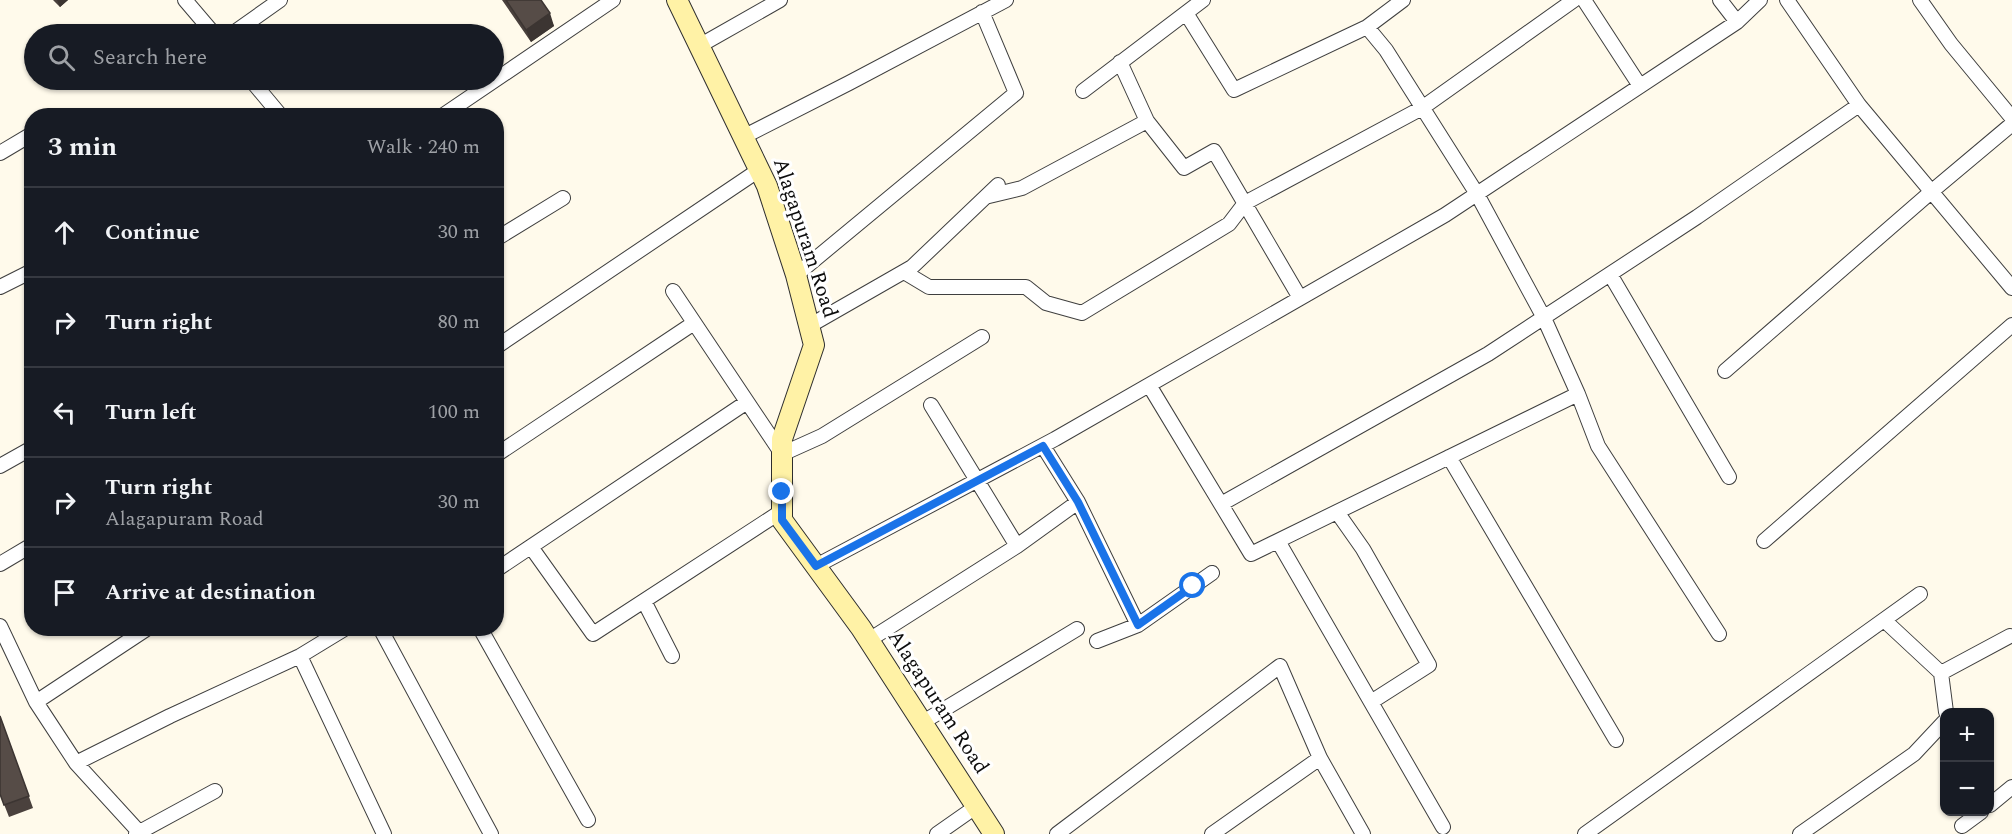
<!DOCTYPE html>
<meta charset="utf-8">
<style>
body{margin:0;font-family:Spectral,serif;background:#20242c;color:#f1f3f6}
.controls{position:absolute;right:18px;bottom:18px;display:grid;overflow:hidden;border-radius:12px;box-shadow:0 2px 4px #0004}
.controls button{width:54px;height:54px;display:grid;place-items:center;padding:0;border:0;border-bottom:2px solid #363941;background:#171b24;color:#f1f3f6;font:30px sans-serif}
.stop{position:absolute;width:18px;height:18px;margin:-14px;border:4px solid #1a73e8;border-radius:50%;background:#fff}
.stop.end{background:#1a73e8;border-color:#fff;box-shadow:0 2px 6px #0008}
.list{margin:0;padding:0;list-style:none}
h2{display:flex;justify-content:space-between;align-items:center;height:78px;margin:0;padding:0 24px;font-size:26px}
h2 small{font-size:20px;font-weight:400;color:#9ea1a6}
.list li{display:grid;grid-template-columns:39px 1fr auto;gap:18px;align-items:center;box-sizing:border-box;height:90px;padding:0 24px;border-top:2px solid #363941}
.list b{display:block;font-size:22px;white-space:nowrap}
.list p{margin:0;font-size:20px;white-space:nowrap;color:#9ea1a6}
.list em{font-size:20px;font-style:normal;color:#9ea1a6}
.icon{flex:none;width:33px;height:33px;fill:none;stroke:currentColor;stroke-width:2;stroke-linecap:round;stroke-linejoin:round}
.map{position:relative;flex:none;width:2012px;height:834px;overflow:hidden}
.search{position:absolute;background:#171b24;box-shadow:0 2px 4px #0004;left:24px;top:24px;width:480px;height:66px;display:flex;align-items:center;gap:15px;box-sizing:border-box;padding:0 21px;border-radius:33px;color:#9ea1a6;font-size:22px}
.panel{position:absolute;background:#171b24;box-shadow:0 2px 4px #0004;left:24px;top:108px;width:480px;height:528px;border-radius:24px}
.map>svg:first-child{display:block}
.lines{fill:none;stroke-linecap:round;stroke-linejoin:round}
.street-casing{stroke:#3f3f3f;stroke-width:16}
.secondary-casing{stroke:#2e2e2e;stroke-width:22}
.street{stroke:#fff;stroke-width:14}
.secondary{stroke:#fff2a6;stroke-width:20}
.wall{fill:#4a413d}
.shaded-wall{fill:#3c3532}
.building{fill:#564c47;stroke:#3c3532;stroke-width:1.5}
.route{stroke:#1a73e8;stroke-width:8}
.labels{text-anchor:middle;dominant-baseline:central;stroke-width:6;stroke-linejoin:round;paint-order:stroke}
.street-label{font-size:21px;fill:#0c0c0c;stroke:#fff}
</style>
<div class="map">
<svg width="2012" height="834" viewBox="0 0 2012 834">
<rect width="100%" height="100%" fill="#fffaeb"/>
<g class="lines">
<defs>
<path id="street" d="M185,0L214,34
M1584,0L1640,86
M1720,0L1737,22
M1787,0L1859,105L2012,288
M1920,0L1951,44L2012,118
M1186,13L1234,90L1367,27L1403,0
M1367,27L1386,50L1477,194L1544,318L1578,394L1598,446L1719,634
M232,34L280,0
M699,46L780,0
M1120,62L1147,121L1184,168L1214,151L1300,298
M251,80L281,116
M1083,91L1203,0
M442,116L613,0
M743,137L849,83L1006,0
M0,153L32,134
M989,196L1022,188L1147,121
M496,239L563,198
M904,272L929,287H1026L1046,303L1082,313L1229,224L1245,203L1422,108L1574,0
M1610,274L1729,477
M796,275L1016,93L982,12
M0,287L32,271
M673,291L782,454L822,436L982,337
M809,326L912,267L998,185
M496,347L759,170
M1725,371L1931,192L2012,124
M1149,385L1251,554L1578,394
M931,405L1017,546
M1043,446L1078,502
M496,455L694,323
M1449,457L1616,740
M0,466L32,448
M1221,504L1488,354L1697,217L1859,105
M1337,512L1363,549L1429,665L1371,702
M1278,541L1443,827
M1764,541L2012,325
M531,547L593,634L782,511
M0,564L32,545
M816,566L1055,439L1445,215L1737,22L1760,0
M496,570L747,402
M644,601L672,656
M1884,620L1941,673L1946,712
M0,626L36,702L76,763L139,832
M380,628L491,834
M480,628L588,820
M869,640L1017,546L1078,502L1138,625
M1097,641L1138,625L1212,573
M300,656L384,834
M1941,673L2010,636
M36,702L148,628
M923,722L1077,629
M76,763L170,716L300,656L346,628
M1990,805L2012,787
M1962,826L1981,812
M136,834L215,791
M937,834L977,806
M1057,834L1280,666L1320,758L1363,834
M1212,834L1320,758
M1585,834L1920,594
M1800,834L1914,754L1944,722"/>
<path id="secondary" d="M677,0L767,186L796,275L814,345L782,439V520L861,628L994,834"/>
</defs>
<use href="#street" class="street-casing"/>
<use href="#secondary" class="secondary-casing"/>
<use href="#street" class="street"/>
<use href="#secondary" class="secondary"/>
</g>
<path class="wall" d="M53,0H68L60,7Z
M502,0H541L554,26L531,42Z
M0,716L33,808L9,817L0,794Z"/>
<path class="shaded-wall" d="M57,0H68L60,7Z
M550,13L554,26L531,42L526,30Z"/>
<path class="building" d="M506,0H541L550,13L526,30Z
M0,716L29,796L4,805L0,794Z"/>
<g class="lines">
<path class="route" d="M782,492V520L816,566L1043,446L1078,502L1138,625L1193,586"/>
</g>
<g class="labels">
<g class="street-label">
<text transform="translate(805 238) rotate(72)">Alagapuram Road</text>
<text transform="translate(938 702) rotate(57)">Alagapuram Road</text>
</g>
</g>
</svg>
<div class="controls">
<button>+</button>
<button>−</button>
</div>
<div class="stop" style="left:1193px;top:586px"></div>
<div class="stop end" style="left:782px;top:492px"></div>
<div class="search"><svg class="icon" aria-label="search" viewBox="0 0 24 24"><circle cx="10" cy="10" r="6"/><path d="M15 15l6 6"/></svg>Search here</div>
<section class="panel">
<h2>3 min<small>Walk · 240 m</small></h2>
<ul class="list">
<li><svg class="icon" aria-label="ahead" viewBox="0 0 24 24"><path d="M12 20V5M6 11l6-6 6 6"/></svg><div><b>Continue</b></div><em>30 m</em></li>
<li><svg class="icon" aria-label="right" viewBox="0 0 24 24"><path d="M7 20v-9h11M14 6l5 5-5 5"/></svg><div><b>Turn right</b></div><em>80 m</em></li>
<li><svg class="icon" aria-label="left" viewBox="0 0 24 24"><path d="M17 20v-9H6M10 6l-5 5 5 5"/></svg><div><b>Turn left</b></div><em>100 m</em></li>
<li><svg class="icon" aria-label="right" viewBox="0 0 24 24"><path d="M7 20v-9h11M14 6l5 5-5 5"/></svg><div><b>Turn right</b><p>Alagapuram Road</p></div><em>30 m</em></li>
<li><svg class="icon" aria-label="arrive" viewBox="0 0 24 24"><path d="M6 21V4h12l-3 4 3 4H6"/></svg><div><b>Arrive at destination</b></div></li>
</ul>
</section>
</div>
